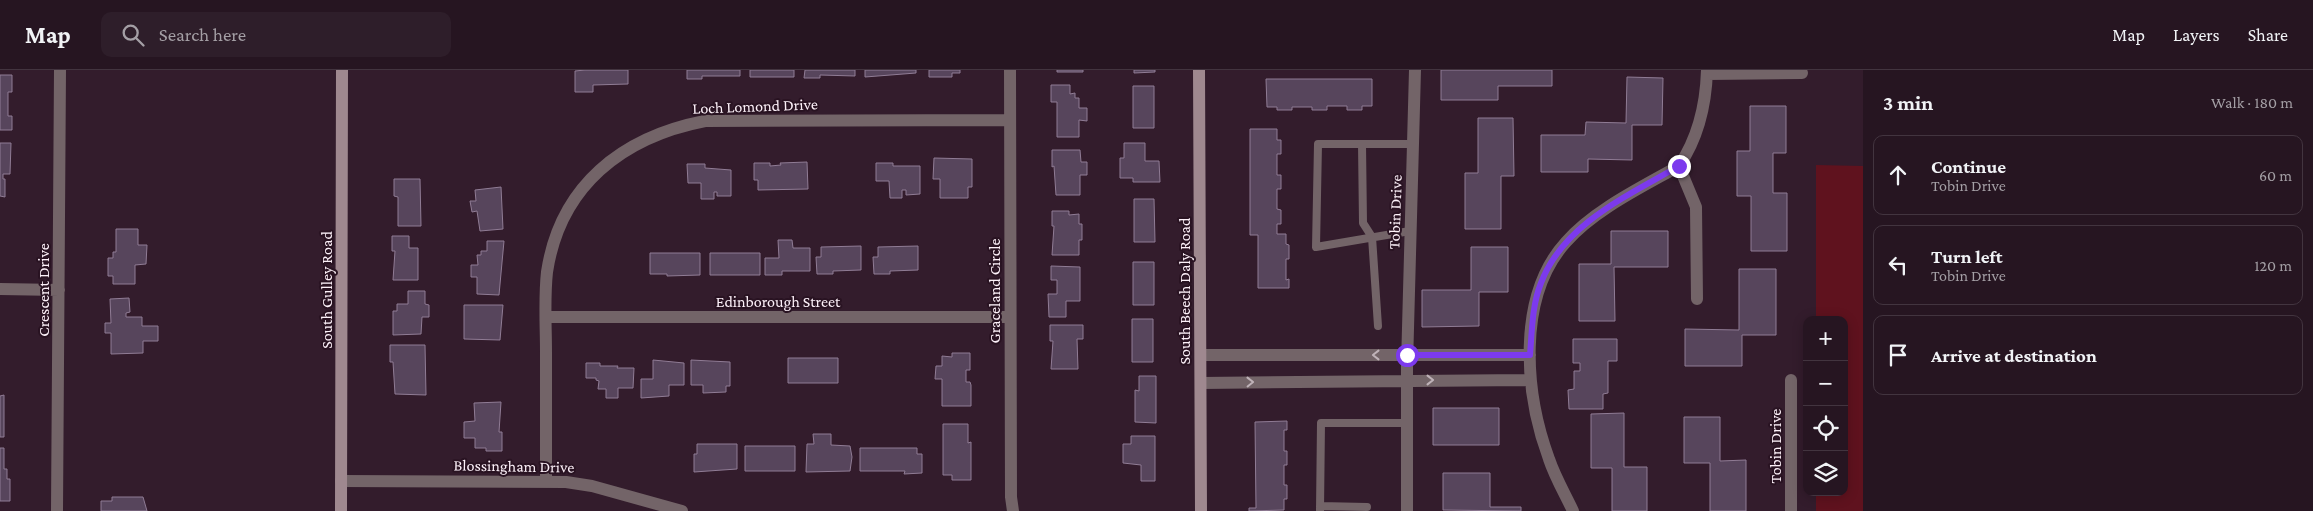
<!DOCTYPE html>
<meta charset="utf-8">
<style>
body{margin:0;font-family:"Crimson Pro",serif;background:#2e1e2a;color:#f1f3f6}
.controls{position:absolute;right:15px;bottom:15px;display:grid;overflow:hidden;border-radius:10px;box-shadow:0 2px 12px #0003}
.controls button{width:45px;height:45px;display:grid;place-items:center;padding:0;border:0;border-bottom:1px solid #42343f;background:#261521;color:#f1f3f6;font:25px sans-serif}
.stop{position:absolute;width:15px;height:15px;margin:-11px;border:4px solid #7c3aed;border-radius:50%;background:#fff}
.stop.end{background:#7c3aed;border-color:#fff;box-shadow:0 1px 5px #0008}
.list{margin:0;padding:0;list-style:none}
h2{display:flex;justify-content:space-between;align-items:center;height:65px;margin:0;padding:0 20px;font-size:21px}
h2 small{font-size:16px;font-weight:400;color:#a49fa5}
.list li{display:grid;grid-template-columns:32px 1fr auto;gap:15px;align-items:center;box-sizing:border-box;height:80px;margin:0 10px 10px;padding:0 10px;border:1px solid #42343f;border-radius:10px}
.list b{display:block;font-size:19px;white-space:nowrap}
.list p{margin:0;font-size:16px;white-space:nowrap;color:#a49fa5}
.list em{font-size:16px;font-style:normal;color:#a49fa5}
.icon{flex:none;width:28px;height:28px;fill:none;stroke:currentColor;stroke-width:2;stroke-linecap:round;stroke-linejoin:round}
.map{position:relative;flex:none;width:1863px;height:441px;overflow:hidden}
header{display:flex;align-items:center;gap:30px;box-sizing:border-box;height:70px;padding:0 25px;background:#261521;border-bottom:1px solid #42343f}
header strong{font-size:24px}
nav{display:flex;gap:28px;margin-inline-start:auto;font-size:18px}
.search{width:350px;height:45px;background:#2e1e2a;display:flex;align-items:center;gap:12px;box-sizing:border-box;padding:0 18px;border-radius:10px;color:#a49fa5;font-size:19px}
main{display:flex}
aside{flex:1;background:#261521}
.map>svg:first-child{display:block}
.green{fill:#5f121e}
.building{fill:#57455c;stroke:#907c95}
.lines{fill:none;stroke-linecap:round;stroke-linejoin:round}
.lane{stroke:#736468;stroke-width:8}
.street{stroke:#736468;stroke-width:12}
.secondary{stroke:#9f888f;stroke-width:12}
.oneway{stroke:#bfb2b8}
.route{stroke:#7c3aed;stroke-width:6}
.labels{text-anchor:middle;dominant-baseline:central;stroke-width:4;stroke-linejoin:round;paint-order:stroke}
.street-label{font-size:16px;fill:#fdf1f9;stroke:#291322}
</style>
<header>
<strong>Map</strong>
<div class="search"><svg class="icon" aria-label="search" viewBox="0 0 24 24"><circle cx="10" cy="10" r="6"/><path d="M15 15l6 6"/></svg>Search here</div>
<nav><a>Map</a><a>Layers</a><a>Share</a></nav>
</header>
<main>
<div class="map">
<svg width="1863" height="441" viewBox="0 0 1863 441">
<rect width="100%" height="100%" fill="#331c2c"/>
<path class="green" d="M1816,95L1863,96V441H1816V422H1844V250H1816Z"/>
<path class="building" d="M585,0H628V14L593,15V22H575V1Z
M687,0H740V6H702V9H687Z
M750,0H794V7H750Z
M805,0H855V6L820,5V8H804Z
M865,0H916V3L865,7Z
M929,0H960V3H952V7H929Z
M1057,0H1083V2H1057Z
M1134,0H1155V2L1134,3Z
M1441,0H1552V16H1498V30H1441Z
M0,5H12V22H8V46H12V60H0Z
M1627,7L1663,8L1662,55H1632V90L1588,89V102H1541V65H1585L1586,52L1626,53Z
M1266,9H1372V36H1362V40H1347V36H1327V40H1312V37H1292V40H1277V37H1267Z
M1051,15H1070V24L1075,23V28H1079V38H1087V51L1079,50V67H1057V32H1051Z
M1133,16H1154V58H1133Z
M1750,36H1786V83H1773V123H1787V181H1751V126H1737V81H1750Z
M1478,48H1513L1514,106H1501V159H1465V103H1478Z
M1250,59H1277V70H1281V84H1277V105H1281V119H1277V139L1281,140V154H1277V164H1286V174L1289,175V189H1286V210L1289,209V218H1258V165H1250Z
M0,73H11L10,104H3V109H5V127L0,126Z
M1124,73H1145V91H1159L1160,112H1133V108H1120V88H1124Z
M1052,80H1080L1081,92H1087V105H1080V125H1056L1054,96L1052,97Z
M934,88L972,89V117H968V128H940V109H933Z
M807,92L808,119L758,120V110H754V93H770V96L781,95L780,93Z
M876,93H893V96H920V124L906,125V120H902V128H890L889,111H876Z
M687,94H705V98L731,100V126H717V122H714V129H701V113H688Z
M394,109H420L421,156H398V127L394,126Z
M501,117L503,159L480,161L477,141L472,142L470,131H476L475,120Z
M1134,129H1154L1155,172H1134Z
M1052,141H1069V145L1079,144V154H1082V170H1079V185H1052L1054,156H1052Z
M116,159H138V175H147L146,194L135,195V214H113V206H108V188H113V182H116Z
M1611,161H1668V197H1614L1615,251H1579V194H1611Z
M392,166H409V178H418V210H393L395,181H392Z
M778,170H792L793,178H810V201H782V205H765V188H779Z
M487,171H504L499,225L477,224V207H471V195H478L477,185H481V181H487Z
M861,176V200L833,201V204H817L816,187H821V177Z
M918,176V200L890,201V204H874L873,187H878V177Z
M1471,177H1508V222H1479V256L1422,257V220H1471Z
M650,183H700V205L667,206V204H650Z
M710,183H760V205H710Z
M1133,192H1154V235H1133Z
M1051,196L1080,197V231H1066V247H1049L1048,224H1057V210H1051Z
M1739,199H1776V265H1742V296H1685V259L1739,260Z
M408,221H425V234L429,235V247H422L421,264L393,265V241H397V234H408Z
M129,228L130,242L126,243V247H142V256H158V271H143V283L111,284V263H105V253H111L110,229Z
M464,235H503L500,270L464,269Z
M1132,249H1153V292H1132Z
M1050,255H1083V269H1077L1078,299H1051L1053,271H1050Z
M1573,269H1617V291H1608V323L1603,324V339H1569L1568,320L1574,319V301H1580V293H1573Z
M390,275H425L426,325L395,324L393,292H390Z
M952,283H970V300H966V312H970L971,315V336H942V309H935L936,296H942V286L952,287Z
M788,288H838V313H788Z
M653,290L684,293V315H669V326L641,328V309H653Z
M691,290L730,292V316H726V322L703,323V315H691Z
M586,293H600V296H618L617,298H634L633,318H618V328H606V319H598L599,311L596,310V308H586Z
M1139,306H1156V353L1135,352V320L1139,321Z
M4,325V367H0V326Z
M501,332L499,362H502V381H486V378H475V368H464V352L475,351L474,333Z
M1433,338H1499V375H1433Z
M1624,343V397H1647V441H1612V398H1591V344Z
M1684,347H1720V391L1746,390V441H1710V393H1684Z
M1287,351V360H1284V381H1287V395H1284V415H1287V429H1284V440L1249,441V438H1256L1255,352Z
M943,354H968V373L971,372V410H952V405H943Z
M813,364H831V375L850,376L852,387L850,401L806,402L807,374H814Z
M1131,366H1155V411H1141V395L1123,393V374H1131Z
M697,374H737V399L694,402V384H697Z
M745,376H795V401H745Z
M0,378H4V399H7V409H10V431H0Z
M860,378H917V384H922V403L904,404L905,401H860Z
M1443,403H1490V437H1521V441L1443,440Z
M112,427H143L147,441H101V431H112Z"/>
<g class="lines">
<path class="lane" d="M1362,74L1363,153L1372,167L1378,256
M1410,161L1316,177L1318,74H1413
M1320,436L1367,437
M1320,441L1321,353H1406"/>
<path class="street" d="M1010,0L1011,427L1013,441
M1707,4L1802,3
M1679,96L1696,137L1697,229
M0,219L59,220
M546,247H1010
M1201,285H1530
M1791,310V441
M1201,313L1530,310
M341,411L566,412L592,416L682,441
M546,412C546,368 546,325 546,282C546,256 544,229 547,202C560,116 622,67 705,51L1010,50
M57,441L60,0
M1407,441V295L1415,0
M1573,441C1565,424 1555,407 1549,389C1525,324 1516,227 1566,172C1594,140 1642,117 1679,96C1698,68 1706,34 1707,0"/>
<path class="secondary" d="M1199,0L1201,441
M341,441L342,0"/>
</g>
<defs><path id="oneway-chevron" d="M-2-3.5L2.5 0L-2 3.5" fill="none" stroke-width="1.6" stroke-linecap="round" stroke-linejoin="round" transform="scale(1.25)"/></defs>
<g class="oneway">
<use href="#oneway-chevron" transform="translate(1376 285) rotate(-180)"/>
<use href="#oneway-chevron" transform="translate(1430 310)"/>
<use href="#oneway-chevron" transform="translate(1250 312) rotate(-1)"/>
</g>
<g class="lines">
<path class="route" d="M1407,285H1530C1532,261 1532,235 1541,213C1563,154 1629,125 1679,96"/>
</g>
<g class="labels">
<g class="street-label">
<text transform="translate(755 36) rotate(-2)">Loch Lomond Drive</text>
<text transform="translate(1395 142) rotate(-88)">Tobin Drive</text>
<text transform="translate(43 220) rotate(-90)">Crescent Drive</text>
<text transform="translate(326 220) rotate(-90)">South Gulley Road</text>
<text transform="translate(994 221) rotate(-90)">Graceland Circle</text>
<text transform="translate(1184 221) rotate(-90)">South Beech Daly Road</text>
<text x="778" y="231">Edinborough Street</text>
<text transform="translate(1775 376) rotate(-90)">Tobin Drive</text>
<text transform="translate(514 396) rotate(1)">Blossingham Drive</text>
</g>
</g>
</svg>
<div class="controls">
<button>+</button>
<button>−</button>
<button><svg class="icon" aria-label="locate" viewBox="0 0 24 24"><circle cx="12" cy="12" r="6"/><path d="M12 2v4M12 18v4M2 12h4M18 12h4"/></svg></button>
<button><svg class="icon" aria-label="layers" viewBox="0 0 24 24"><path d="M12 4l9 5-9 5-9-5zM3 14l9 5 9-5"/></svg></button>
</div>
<div class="stop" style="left:1407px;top:285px"></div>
<div class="stop end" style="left:1679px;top:96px"></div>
</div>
<aside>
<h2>3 min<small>Walk · 180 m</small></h2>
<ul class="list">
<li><svg class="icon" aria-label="ahead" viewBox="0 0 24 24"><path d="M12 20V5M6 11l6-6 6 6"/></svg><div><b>Continue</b><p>Tobin Drive</p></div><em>60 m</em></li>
<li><svg class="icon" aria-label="left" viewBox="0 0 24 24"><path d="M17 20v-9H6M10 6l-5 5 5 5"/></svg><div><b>Turn left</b><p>Tobin Drive</p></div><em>120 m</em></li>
<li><svg class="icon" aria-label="arrive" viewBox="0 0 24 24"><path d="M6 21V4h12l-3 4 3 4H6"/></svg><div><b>Arrive at destination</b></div></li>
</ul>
</aside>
</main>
